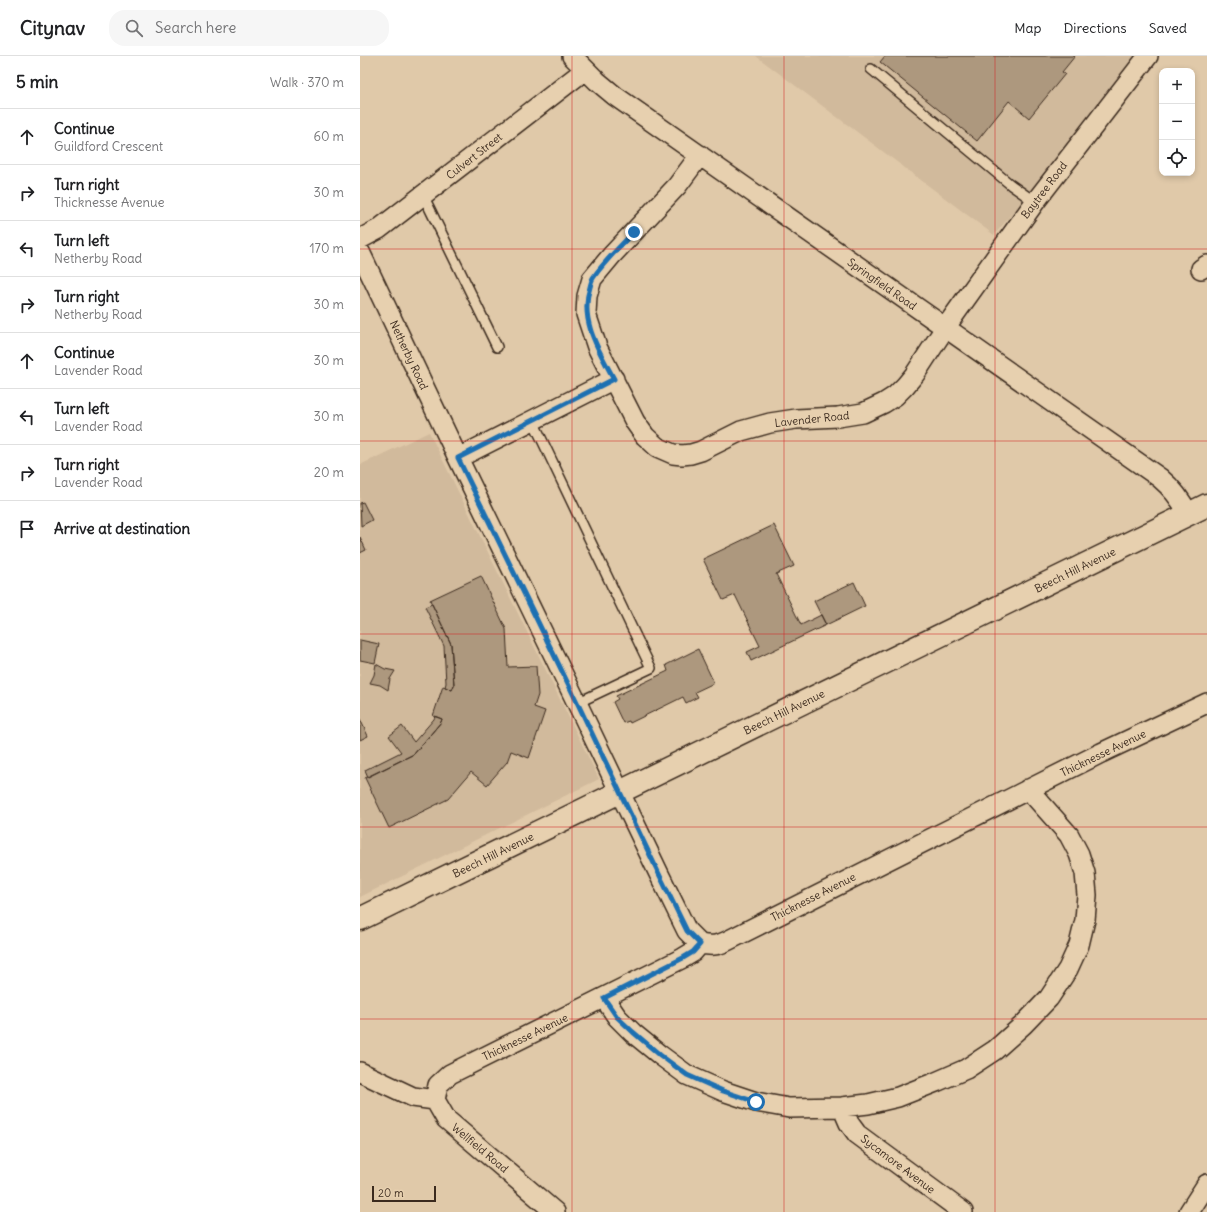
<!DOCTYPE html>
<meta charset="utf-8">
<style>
body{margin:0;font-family:Delius,sans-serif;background:#f6f6f6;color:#202124}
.controls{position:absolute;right:12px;top:12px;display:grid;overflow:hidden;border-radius:8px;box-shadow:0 2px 6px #0003}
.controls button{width:36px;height:36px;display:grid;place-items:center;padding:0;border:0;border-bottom:1px solid #e0e0e0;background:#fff;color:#202124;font:20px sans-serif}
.scale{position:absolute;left:12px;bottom:10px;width:64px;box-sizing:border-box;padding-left:4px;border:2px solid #3b2a1e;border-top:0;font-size:11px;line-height:14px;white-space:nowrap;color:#3b2a1e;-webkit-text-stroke:3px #e7d0af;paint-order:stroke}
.stop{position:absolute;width:12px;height:12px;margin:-9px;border:3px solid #1f6fb2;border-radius:50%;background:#fff}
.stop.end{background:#1f6fb2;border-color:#fff;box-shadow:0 1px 4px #0008}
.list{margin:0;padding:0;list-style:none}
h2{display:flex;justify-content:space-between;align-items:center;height:52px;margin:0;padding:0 16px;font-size:17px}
h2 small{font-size:13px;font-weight:400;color:#757577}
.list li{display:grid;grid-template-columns:26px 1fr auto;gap:12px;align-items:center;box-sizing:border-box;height:56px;padding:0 16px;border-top:1px solid #e0e0e0}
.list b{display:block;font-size:15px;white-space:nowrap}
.list p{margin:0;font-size:13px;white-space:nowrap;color:#757577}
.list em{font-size:13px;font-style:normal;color:#757577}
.icon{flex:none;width:22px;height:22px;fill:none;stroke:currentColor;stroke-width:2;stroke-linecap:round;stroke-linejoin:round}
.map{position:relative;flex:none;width:847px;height:1156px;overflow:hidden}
header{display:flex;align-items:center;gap:24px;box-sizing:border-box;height:56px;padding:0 20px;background:#fff;border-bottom:1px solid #e0e0e0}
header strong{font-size:19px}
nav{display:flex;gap:22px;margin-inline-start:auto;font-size:14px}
.search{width:280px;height:36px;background:#f6f6f6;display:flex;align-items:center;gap:10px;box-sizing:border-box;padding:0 14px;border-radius:16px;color:#757577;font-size:15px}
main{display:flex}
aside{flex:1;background:#fff}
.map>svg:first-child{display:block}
.built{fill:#d1ba9c}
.building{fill:#ad987e;stroke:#3b2a1e}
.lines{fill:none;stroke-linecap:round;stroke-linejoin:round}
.service-casing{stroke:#3b2a1e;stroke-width:12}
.minor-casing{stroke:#3b2a1e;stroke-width:22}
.tertiary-casing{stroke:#3b2a1e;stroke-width:25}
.service{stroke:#e7d0af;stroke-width:9}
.minor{stroke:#e7d0af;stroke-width:19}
.tertiary{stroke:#e7d0af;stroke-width:22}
.route{stroke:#1f6fb2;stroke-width:5}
.grid{fill:none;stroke:#d62828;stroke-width:1;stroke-opacity:0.55}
.labels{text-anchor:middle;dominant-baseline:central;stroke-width:3;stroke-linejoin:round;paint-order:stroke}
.street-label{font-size:11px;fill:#3b2a1e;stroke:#e7d0af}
</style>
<header>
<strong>Citynav</strong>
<div class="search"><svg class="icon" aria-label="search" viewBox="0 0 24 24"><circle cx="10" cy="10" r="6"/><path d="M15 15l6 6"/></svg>Search here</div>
<nav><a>Map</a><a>Directions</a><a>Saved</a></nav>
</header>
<main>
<aside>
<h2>5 min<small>Walk · 370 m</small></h2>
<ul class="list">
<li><svg class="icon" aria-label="ahead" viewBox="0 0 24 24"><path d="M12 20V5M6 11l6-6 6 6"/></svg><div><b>Continue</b><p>Guildford Crescent</p></div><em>60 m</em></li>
<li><svg class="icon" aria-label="right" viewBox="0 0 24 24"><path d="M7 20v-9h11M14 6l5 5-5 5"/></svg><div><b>Turn right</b><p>Thicknesse Avenue</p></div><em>30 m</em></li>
<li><svg class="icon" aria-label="left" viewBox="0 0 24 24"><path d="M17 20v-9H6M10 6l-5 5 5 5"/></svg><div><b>Turn left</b><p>Netherby Road</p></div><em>170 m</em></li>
<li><svg class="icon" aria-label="right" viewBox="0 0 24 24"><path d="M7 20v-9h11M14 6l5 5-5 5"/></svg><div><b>Turn right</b><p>Netherby Road</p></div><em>30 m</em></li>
<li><svg class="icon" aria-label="ahead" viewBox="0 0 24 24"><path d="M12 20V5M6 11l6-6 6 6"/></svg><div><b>Continue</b><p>Lavender Road</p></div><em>30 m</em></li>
<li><svg class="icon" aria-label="left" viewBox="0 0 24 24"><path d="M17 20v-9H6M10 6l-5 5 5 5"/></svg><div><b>Turn left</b><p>Lavender Road</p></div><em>30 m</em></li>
<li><svg class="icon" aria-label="right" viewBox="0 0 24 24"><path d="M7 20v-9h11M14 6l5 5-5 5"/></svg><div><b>Turn right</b><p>Lavender Road</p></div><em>20 m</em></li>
<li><svg class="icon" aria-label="arrive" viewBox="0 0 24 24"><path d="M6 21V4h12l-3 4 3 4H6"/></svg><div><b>Arrive at destination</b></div></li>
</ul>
</aside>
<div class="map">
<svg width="847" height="1156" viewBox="0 0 847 1156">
<rect width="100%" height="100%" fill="#e0c9a9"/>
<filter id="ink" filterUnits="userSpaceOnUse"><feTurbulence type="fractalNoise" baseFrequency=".025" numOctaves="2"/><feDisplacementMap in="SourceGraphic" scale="8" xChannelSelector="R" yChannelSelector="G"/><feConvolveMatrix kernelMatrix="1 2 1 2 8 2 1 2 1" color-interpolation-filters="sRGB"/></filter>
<g filter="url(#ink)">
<path class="built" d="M396,0H787L634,179Z
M69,376L239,723L0,841V409Z"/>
<path class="building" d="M525,0H715L702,16L705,18L669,62L649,45L617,85L520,6Z
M3,446L12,464L1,470L0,447Z
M414,469L434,510L416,518L441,569L461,559L466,569L391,605L387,596L400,590L375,539L363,544L343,503Z
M0,481L6,494L0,497Z
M121,520L146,573L148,611L176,610L178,639L174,651L185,655L169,702L151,695L147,706L127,729L111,716L88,743L29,772L5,722L54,698L81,666L82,663L73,660L83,630L92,634L94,629L91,588L70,544Z
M494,526L505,550L466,569L454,545Z
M72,548L91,588L94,629L92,634L85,631L86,627L84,590L65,551Z
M0,584L19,588L15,607L0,604Z
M338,593L354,627L335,636L338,641L326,647L323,641L270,667L269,665L263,667L253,646L258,643L256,640L308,615L306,609Z
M16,608L25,613L35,615L30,623L28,634L20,629L10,627L14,619Z
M75,660L82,663L81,666L54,698L8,721L5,714L41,696L29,680L42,670L54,686L74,663Z
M0,663L8,680L0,684Z"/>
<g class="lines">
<defs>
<path id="service" d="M511,13L651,129L675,146
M63,139L137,291
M173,365L291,612L217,647"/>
<path id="minor" d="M212,0L237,25L255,40L800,422C813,433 821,443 828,458
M340,99L317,130L252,199L232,223L227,240L226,258L237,291L275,366L285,380L297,391L313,398L322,399L331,398L341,395L381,375L410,367L436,363L478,361L503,357L524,347L535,340L545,330L555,318L585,272L675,146L788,0
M0,183L19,173L225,14
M0,196L98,402L217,647L300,820L327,875L340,888
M841,213L847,209
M98,402L254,323
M340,888C351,890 357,890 367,885L741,697L847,647
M244,942L257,961L273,977L300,999L327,1019L363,1035L396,1046L429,1052L482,1051L508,1048L538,1041L576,1026L606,1013L635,994L663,969L689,942L708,913L719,889L725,864L727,839L725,817L719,798L709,779L668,733
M0,1016L53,1041L75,1044
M75,1044L78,1029L90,1018L323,902L333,896L340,888
M75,1044L86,1063L195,1156
M482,1051L489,1067L497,1078L603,1156
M829,1156L847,1128"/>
<path id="tertiary" d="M0,863L847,449"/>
</defs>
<use href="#service" class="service-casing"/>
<use href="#minor" class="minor-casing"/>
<use href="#tertiary" class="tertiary-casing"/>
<use href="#service" class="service"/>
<use href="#minor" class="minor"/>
<use href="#tertiary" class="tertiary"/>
</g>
</g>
<g class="lines" filter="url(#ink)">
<path class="route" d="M274,176C261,189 243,207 233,222C231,225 231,228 230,231C219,264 239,295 254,323L98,402L217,646L300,820L327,875L340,888L333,896L323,902L244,942L257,961L273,976L300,999L327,1019L363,1035L396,1046"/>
</g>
<path class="grid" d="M212,0V1156M424,0V1156M635,0V1156M0,193H847M0,385H847M0,578H847M0,771H847M0,963H847"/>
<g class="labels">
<g class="street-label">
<text transform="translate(114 100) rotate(-38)">Culvert Street</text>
<text transform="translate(684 134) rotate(-53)">Baytree Road</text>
<text transform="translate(522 228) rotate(35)">Springfield Road</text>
<text transform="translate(49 299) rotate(65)">Netherby Road</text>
<text transform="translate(452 363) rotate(-6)">Lavender Road</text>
<text transform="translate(715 514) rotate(-26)">Beech Hill Avenue</text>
<text transform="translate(424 656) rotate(-26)">Beech Hill Avenue</text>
<text transform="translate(743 697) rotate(-26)">Thicknesse Avenue</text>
<text transform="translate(133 799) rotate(-26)">Beech Hill Avenue</text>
<text transform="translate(453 841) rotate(-27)">Thicknesse Avenue</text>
<text transform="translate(165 981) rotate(-26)">Thicknesse Avenue</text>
<text transform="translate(120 1092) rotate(40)">Wellfield Road</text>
<text transform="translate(538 1108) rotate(37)">Sycamore Avenue</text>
</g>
</g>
</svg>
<div class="controls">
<button>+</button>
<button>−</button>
<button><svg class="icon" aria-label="locate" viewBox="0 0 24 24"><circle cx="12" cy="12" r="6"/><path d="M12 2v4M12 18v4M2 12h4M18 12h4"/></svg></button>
</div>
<div class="scale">20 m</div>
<div class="stop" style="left:396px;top:1046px"></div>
<div class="stop end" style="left:274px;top:176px"></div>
</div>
</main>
